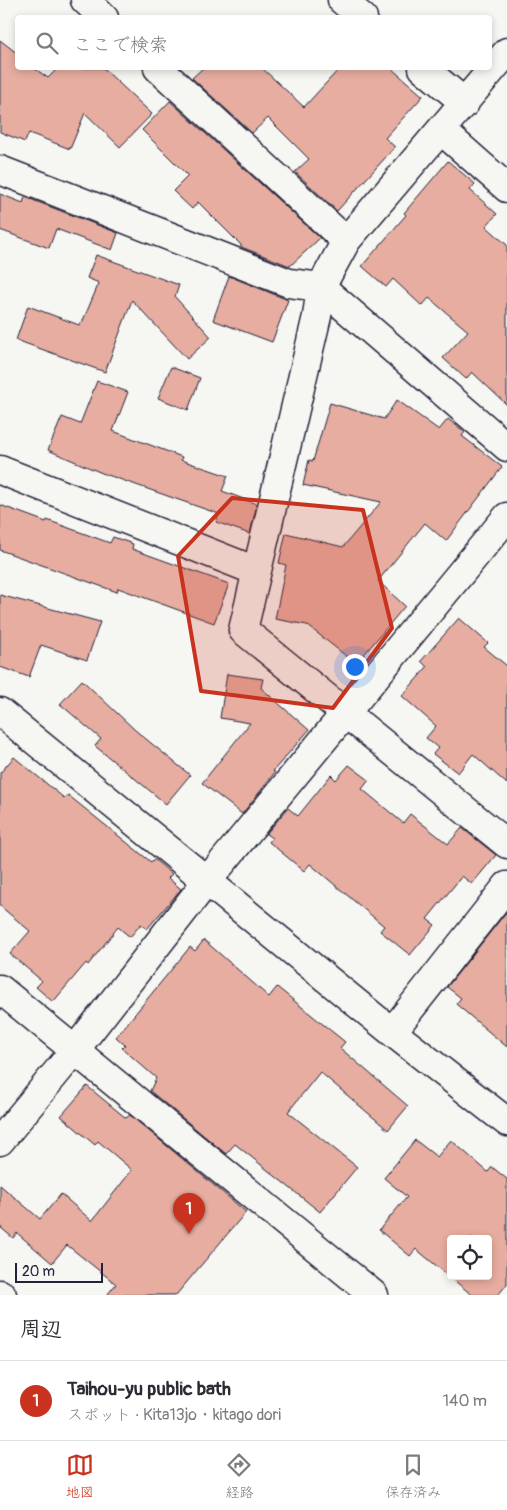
<!DOCTYPE html>
<html lang="ja">
<meta charset="utf-8">
<style>
body{margin:0;font-family:Pangolin,"Klee One",sans-serif;background:#f7f7f7;color:#2b2b33}
.controls{position:absolute;right:15px;bottom:15px;display:grid;overflow:hidden;border-radius:5px;box-shadow:0 2px 8px #0003}
.controls button{width:45px;height:45px;display:grid;place-items:center;padding:0;border:0;border-bottom:1px solid #e1e1e2;background:#fff;color:#2b2b33;font:25px sans-serif}
.scale{position:absolute;left:15px;bottom:12px;width:88px;box-sizing:border-box;padding-left:5px;border:2px solid #22223b;border-top:0;font-size:14px;line-height:18px;white-space:nowrap;color:#22223b;-webkit-text-stroke:4px #f6f6f2;paint-order:stroke}
.you{position:absolute;left:354px;top:666px;width:18px;height:18px;margin:-12px;border:4px solid #fff;border-radius:50%;background:#1a73e8;box-shadow:0 0 0 8px #1a73e833}
.badge{display:grid;place-items:center;width:32px;height:32px;border-radius:50%;background:#c8321e;color:#fff;font-size:16px;font-weight:700}
.pin{position:absolute;translate:-50% -41px;filter:drop-shadow(0 1px 2px #0008)}
.pin::after{content:'';position:absolute;top:26px;width:18px;height:15px;background:inherit;clip-path:polygon(0 0,100% 0,50% 100%)}
.list{margin:0;padding:0;list-style:none}
h2{display:flex;justify-content:space-between;align-items:center;height:65px;margin:0;padding:0 20px;font-size:21px}
h2 small{font-size:16px;font-weight:400;color:#7c7c81}
.list li{display:grid;grid-template-columns:32px 1fr auto;gap:15px;align-items:center;box-sizing:border-box;height:80px;padding:0 20px;border-top:1px solid #e1e1e2}
.list b{display:block;font-size:19px;white-space:nowrap}
.list p{margin:0;font-size:16px;white-space:nowrap;color:#7c7c81}
.list em{font-size:16px;font-style:normal;color:#7c7c81}
.icon{flex:none;width:28px;height:28px;fill:none;stroke:currentColor;stroke-width:2;stroke-linecap:round;stroke-linejoin:round}
.map{position:relative;flex:none;width:507px;height:1295px;overflow:hidden}
.search{position:absolute;background:#fff;box-shadow:0 2px 8px #0003;left:15px;right:15px;top:15px;height:55px;display:flex;align-items:center;gap:12px;box-sizing:border-box;padding:0 18px;border-radius:5px;color:#7c7c81;font-size:19px}
.sheet{height:145px;background:#fff}
nav{display:flex;justify-content:space-around;align-items:center;box-sizing:border-box;height:70px;border-top:1px solid #e1e1e2;background:#fff;font-size:14px;color:#7c7c81}
nav a{display:grid;justify-items:center;gap:2px}
nav .on{color:#c8321e}
.map>svg:first-child{display:block}
.building{fill:#e6ada0;stroke:#22223b;fill-rule:evenodd}
.lines{fill:none;stroke-linecap:round;stroke-linejoin:round}
.minor-casing{stroke:#22223b;stroke-width:31}
.secondary-casing{stroke:#22223b;stroke-width:31}
.minor{stroke:#f6f6f2;stroke-width:28}
.secondary{stroke:#f6f6f2;stroke-width:28}
.marked{fill:#c8321e;fill-opacity:0.2;stroke:#c8321e;stroke-width:4;stroke-linejoin:round}
</style>
<div class="map">
<svg width="507" height="1295" viewBox="0 0 507 1295">
<rect width="100%" height="100%" fill="#f6f6f2"/>
<filter id="ink" filterUnits="userSpaceOnUse"><feTurbulence type="fractalNoise" baseFrequency=".02" numOctaves="2"/><feDisplacementMap in="SourceGraphic" scale="10" xChannelSelector="R" yChannelSelector="G"/><feConvolveMatrix kernelMatrix="1 2 1 2 8 2 1 2 1" color-interpolation-filters="sRGB"/></filter>
<g filter="url(#ink)">
<path class="building" d="M0,40L18,54V68H34L48,78L58,68H103L152,114L120,147L85,113L70,149L29,133L25,142L0,132Z
M203,68H262L304,107L340,68H391L423,96L385,138L395,147L337,211L295,172L309,159L268,118L252,133L192,78Z
M170,101L320,238L290,266L241,247V245L198,202L192,209L173,191L188,176L142,130Z
M448,161L475,184L470,190L497,214L486,226L507,245V405L472,372L466,379L443,358L468,331L429,298L422,306L393,279L386,287L362,266L406,215L404,213Z
M0,194L23,203L25,197L118,233L112,250L56,229L49,248L0,230Z
M96,255L179,285L175,297L211,337L187,359L132,300L105,372L16,340L28,306L79,325L82,323L99,283L87,278Z
M229,276L288,300L272,342L213,320Z
M171,367L200,378L188,410L158,398Z
M97,381L128,392L113,431L182,457L181,460L228,476L222,491L257,504L250,534L216,522L219,514L102,473L48,450L62,417L80,424Z
M397,400L439,430L448,419L465,432L462,436L502,467L446,541L425,523L378,581L405,606L356,664L307,625L275,619L286,565L279,563L286,533L343,547L381,502L303,485L309,460L313,461L330,403L384,419Z
M0,505L46,522L47,520L110,543L113,537L133,544L132,549L229,584L214,623L118,588L117,592L0,550Z
M0,595L100,622L87,660L41,645L29,677L0,667Z
M459,618L488,643L484,647L507,666V784L473,754L458,773L433,754L438,748L426,738L436,726L402,696L427,667L421,661Z
M227,674L263,679L261,688L309,730L273,771L275,772L263,788L242,814L202,783L250,723L220,718Z
M82,680L135,730L190,775L166,804L95,746L101,739L60,704Z
M14,757L64,798L68,795L151,862L154,859L172,874L168,878L181,889L147,929L141,924L130,937L118,927L88,965L86,963L53,1002L36,987L42,981L10,954L30,931L0,906V773Z
M349,765L369,780L362,789L403,823L410,814L448,844L462,828L496,855L472,884L462,876L427,919L435,925L410,955L380,931L384,926L310,864L304,871L269,842L272,838L266,834L288,808L298,816L331,775L336,780Z
M507,911V1047L456,1004L461,998L447,987Z
M204,940L269,997L277,987L345,1042L340,1048L408,1106L388,1130L320,1072L288,1112L357,1167L320,1212L235,1144L226,1154L150,1091L156,1078L122,1048L125,1045L116,1037L190,947L195,951Z
M87,1086L126,1118L130,1115L246,1212L176,1295H107L116,1284L67,1245L52,1263L17,1233L13,1238L0,1227V1185L40,1219L61,1194L92,1221L132,1170L98,1141L95,1145L61,1116Z
M415,1140L437,1157L451,1140L488,1172L492,1167L507,1179V1284L498,1295H472L416,1249L410,1256L379,1230L407,1197L384,1178ZM451,1239H488V1276H451Z"/>
<g class="lines">
<defs>
<path id="minor" d="M85,0L104,18
M342,0L363,18
M507,52L346,241L321,287L507,447
M158,68L346,241
M423,68L465,103
M441,130L507,188
M0,170L289,283L321,287L317,316L243,630L507,844
M0,470L256,571
M0,712L392,1032L507,1122
M0,989L374,1295
M392,1032L507,886
M0,1141L75,1050L207,881L507,517"/>
<path id="secondary" d="M0,1294L2,1295"/>
</defs>
<use href="#minor" class="minor-casing"/>
<use href="#secondary" class="secondary-casing"/>
<use href="#minor" class="minor"/>
<use href="#secondary" class="secondary"/>
</g>
</g>
<path class="marked" d="M232,498L363,510L392,628L333,708L201,691L178,556Z"/>
</svg>
<div class="controls">
<button><svg class="icon" aria-label="locate" viewBox="0 0 24 24"><circle cx="12" cy="12" r="6"/><path d="M12 2v4M12 18v4M2 12h4M18 12h4"/></svg></button>
</div>
<div class="scale">20 m</div>
<div class="you"></div>
<div class="pin badge" style="left:189px;top:1234px">1</div>
<div class="search"><svg class="icon" aria-label="search" viewBox="0 0 24 24"><circle cx="10" cy="10" r="6"/><path d="M15 15l6 6"/></svg>ここで検索</div>
</div>
<section class="sheet">
<h2>周辺<small></small></h2>
<ul class="list">
<li><span class="badge">1</span><div><b>Taihou-yu public bath</b><p>スポット · Kita13jo・kitago dori</p></div><em>140 m</em></li>
</ul>
</section>
<nav>
<a class="on"><svg class="icon" aria-label="map" viewBox="0 0 24 24"><path d="M3 6l6-2 6 2 6-2v14l-6 2-6-2-6 2zM9 4v14M15 6v14"/></svg>地図</a>
<a><svg class="icon" aria-label="directions" viewBox="0 0 24 24"><path d="M12 3l9 9-9 9-9-9zM9 14v-3h6M13 9l2 2-2 2"/></svg>経路</a>
<a><svg class="icon" aria-label="saved" viewBox="0 0 24 24"><path d="M7 4h10v16l-5-4-5 4z"/></svg>保存済み</a>
</nav>
